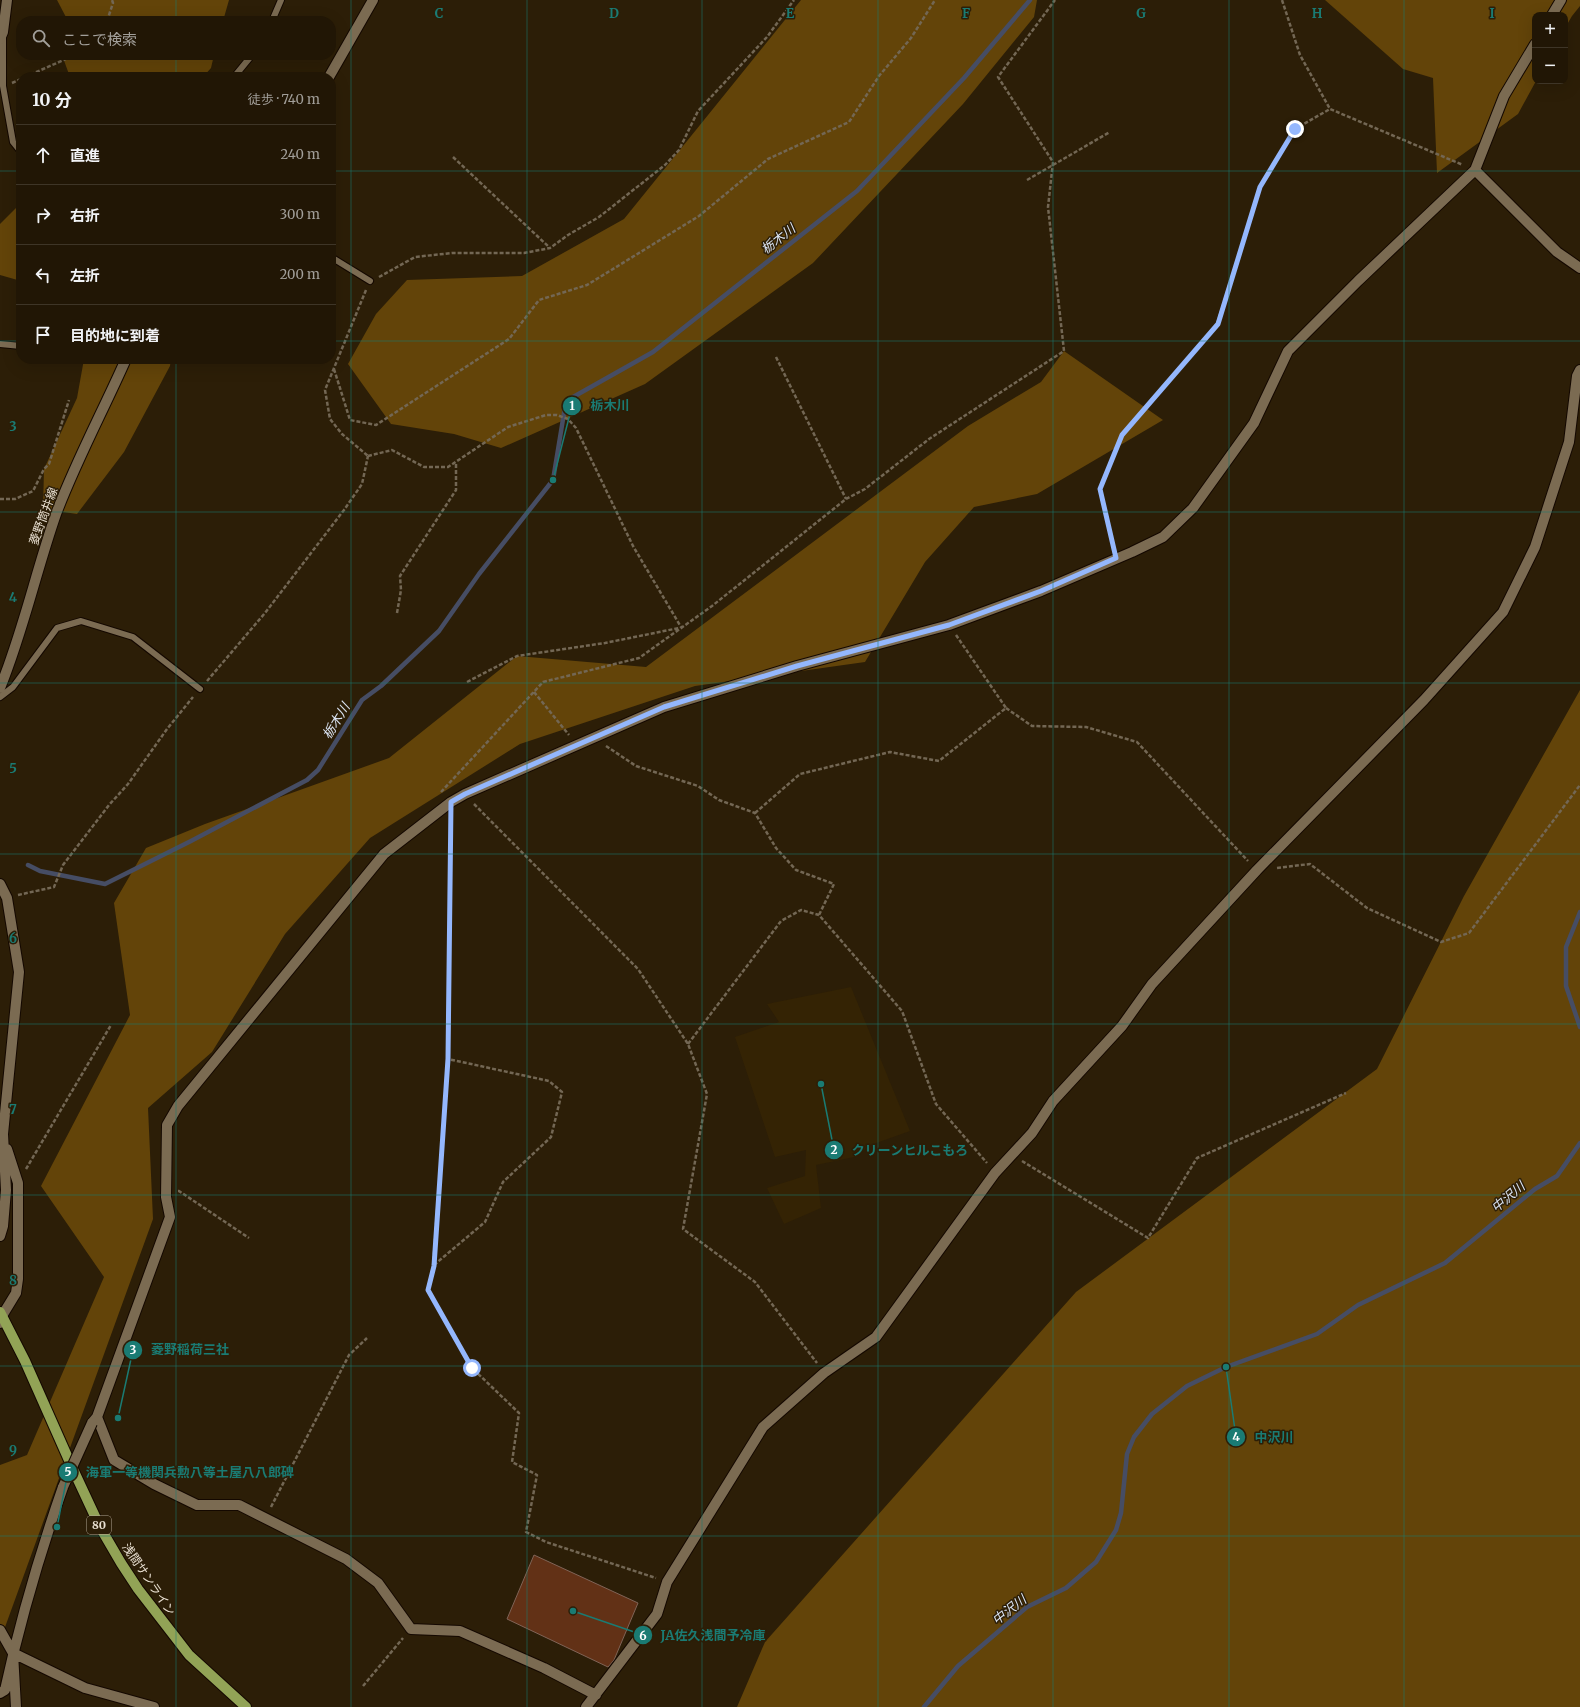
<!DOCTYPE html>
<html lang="ja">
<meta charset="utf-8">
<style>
body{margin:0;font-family:Merriweather,"Noto Sans JP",serif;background:#291f0f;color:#f1f3f6}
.controls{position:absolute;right:12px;top:12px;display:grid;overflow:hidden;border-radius:8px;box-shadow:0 4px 16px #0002}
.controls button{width:36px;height:36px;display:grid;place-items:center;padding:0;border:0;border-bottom:1px solid #3e3527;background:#211605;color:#f1f3f6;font:20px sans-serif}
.stop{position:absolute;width:12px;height:12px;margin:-9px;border:3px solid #94b7fd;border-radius:50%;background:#fff}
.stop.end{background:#94b7fd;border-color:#fff;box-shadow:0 1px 4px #0008}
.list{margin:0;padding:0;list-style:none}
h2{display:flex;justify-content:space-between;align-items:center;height:52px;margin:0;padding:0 16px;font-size:17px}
h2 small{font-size:13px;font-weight:400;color:#a29f9a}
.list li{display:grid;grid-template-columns:26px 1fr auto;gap:12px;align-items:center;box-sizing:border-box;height:60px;padding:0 16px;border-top:1px solid #3e3527}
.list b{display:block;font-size:15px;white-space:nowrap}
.list em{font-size:13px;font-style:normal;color:#a29f9a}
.icon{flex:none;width:22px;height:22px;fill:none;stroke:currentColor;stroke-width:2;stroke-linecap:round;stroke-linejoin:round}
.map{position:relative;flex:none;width:1580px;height:1707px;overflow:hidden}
.search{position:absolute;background:#211605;box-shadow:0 4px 16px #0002;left:16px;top:16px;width:320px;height:44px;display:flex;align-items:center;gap:10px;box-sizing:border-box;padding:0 14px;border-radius:16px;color:#a29f9a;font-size:15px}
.panel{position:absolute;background:#211605;box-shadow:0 4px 16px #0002;left:16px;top:72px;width:320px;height:292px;border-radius:16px}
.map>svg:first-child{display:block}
.built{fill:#342304}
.forest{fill:#634409}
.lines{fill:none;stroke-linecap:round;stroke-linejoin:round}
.stream{stroke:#464d64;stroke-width:4.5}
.building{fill:#623116;stroke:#806457}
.lane-casing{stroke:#140800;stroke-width:8}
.street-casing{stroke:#140800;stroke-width:12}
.secondary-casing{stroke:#140800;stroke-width:12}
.primary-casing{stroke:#140800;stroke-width:12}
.path{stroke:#736754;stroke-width:2.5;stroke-dasharray:4 2;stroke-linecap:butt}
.lane{stroke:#7b6b52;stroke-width:6}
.street{stroke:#7b6b52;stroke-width:10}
.secondary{stroke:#7b6b52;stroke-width:10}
.primary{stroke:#92a356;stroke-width:10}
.street-bridge-casing{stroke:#140800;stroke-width:12;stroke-linecap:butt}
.street-bridge{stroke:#7b6b52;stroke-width:10}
.route{stroke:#94b7fd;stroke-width:5}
.grid{fill:none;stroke:#1a7b73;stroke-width:1;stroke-opacity:0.55}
.labels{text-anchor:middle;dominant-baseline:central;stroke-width:3;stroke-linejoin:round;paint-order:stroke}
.shield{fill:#2c1e07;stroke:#b1a696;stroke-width:1}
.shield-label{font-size:11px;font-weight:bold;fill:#eae1d3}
.street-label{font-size:12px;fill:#eae1d3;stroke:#2c1e07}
.water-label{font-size:13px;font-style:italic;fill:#dbe4f3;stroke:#2c1e07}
.grid-label{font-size:13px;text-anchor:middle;font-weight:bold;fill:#1a7b73;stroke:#2c1e07;stroke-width:3;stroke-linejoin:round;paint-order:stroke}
.leader{fill:none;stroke:#1a7b73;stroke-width:1.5}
.callout-dot{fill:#1a7b73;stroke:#2c1e07;stroke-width:1.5}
.mark-label{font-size:12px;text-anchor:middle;font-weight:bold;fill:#fff}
.callout-label{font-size:13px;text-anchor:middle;font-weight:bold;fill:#1a7b73;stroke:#2c1e07;stroke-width:3;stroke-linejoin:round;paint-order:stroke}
</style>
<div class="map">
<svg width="1580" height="1707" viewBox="0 0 1580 1707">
<rect width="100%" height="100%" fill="#2c1e07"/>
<path class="built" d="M851,987L910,1131L868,1146L859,1156L816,1165L821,1208L784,1224L767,1188L805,1176L806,1150L775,1157L735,1037L779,1022L767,1004Z"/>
<path class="forest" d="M57,0H229L223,21H68Z
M801,0H1037L1034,17L963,104L813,263L645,384L501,448L454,434L391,424L348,364L376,314L407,280L522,276L624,219Z
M1325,0H1580V6L1572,16L1565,28V15H1535L1536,81L1518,114L1437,173L1433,78L1403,69Z
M62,55H214L211,68L203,77H70Z
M21,203V281L0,275V224Z
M1064,351L1163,420L1037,494L974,507L925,562L865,662L695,686L520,744L370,838L285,934L212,1052L148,1108L153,1219L0,1641V1465L27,1455L104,1277L41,1186L130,1015L114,903L146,848L205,824L389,758L517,656L646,667L968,426L1041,382Z
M84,359H171L170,366L124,452L77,514L43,509L44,469L77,398Z
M1580,690V1707H737L765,1642L1076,1292L1377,1069L1464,896Z"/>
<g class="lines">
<path class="stream" d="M28,865L40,871L105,884L191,841L307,780L318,770L362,700L381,686L439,631L479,574L553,480L566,401L653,352L857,191L964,78L1030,0
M1580,912L1566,947V986L1580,1027
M924,1707L958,1666L1027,1607L1066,1588L1096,1562L1116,1530L1121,1513L1127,1454L1134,1437L1152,1414L1187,1386L1226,1367L1317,1334L1358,1305L1445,1263L1535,1189L1557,1176L1580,1143"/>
</g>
<path class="building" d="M534,1555L638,1603L614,1660L608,1667L507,1619Z"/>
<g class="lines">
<defs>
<path id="lane" d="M272,21L281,0
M3,36V86L13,142L21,152
M234,77L252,55
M331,257L370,281
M0,344L21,346
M0,697L13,687L57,628L81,621L133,637L200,689"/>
<path id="street" d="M1552,15L1561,0
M0,39L3,32L7,0
M1475,170L1557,252L1580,268
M0,884L7,898L19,972L3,1134L6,1190L3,1226L0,1236
M0,1323L2,1316L16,1293L18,1279V1183L7,1149
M97,1417L114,1460L154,1484L197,1505H239L346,1559L378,1583L411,1629L460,1631L544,1668L596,1695
M92,1423L97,1417L170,1217L166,1197L167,1125L178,1106L384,854L451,802L465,794L664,707L797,666L949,625L1041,591L1132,552L1163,537L1193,508L1254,423L1288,351L1358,281L1475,170L1504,96L1535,44
M0,1630L13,1653L16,1707
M13,1653L85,1688L154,1707
M0,1693L5,1690C20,1621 40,1553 63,1487
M586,1707L657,1614L667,1582L763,1427L824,1373L876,1337L995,1173L1032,1133L1053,1101L1122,1026L1152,984L1257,870L1424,700L1503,612L1535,547L1569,442L1577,376L1580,370"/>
<path id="secondary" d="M329,77L373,0
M0,688C23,632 36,571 56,514C76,461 103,411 126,359"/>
<path id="primary" d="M0,1312L25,1361L72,1467L100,1527L121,1563L138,1589L189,1655L246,1707"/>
</defs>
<use href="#lane" class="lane-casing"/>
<use href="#street" class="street-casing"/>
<use href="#secondary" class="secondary-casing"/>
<use href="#primary" class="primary-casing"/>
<path class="path" d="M1282,0L1300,55L1330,109L1463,165
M107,21L113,3L112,0
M25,77L75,55
M12,83L21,79
M453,157L550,248
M1027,180L1110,132
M379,277L415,257L452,253H524L550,248L568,235L599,217L665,165L679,150L698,111L767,37L794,0
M366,290L325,390L330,419L342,434L368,456
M776,357L846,499
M334,369L350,420L376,425L509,339L539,300L587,285L699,216L768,159L849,122L879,76L911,38L935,0
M368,456L392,450L424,467H448L508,427L546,415H557L568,419L576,428L633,546L681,627
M0,499H15L33,491L44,469L49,464L69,400
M1113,547L1100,489L1122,435L1217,324L1260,187L1295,129L1330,109
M397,613L401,590L400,576L456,490V462
M207,681L265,613L344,510L362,484L368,456
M467,682L517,656L605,643L679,628
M534,692L569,735
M1006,708L1032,726L1086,727L1137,742L1248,861
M606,746L636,766L698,786L719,800L755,813L776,848L796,870L834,884L819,915
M441,792L543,682L639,658L712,606L846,499L865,489L929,439L1064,351L1048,207L1053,162L998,77L1055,0
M474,804L638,969L688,1044L707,1094L683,1229L755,1282L817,1363
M755,813L800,774L890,752L939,761L1006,708L956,635
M451,819L448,1059L433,1266L428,1290L472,1368L519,1413L512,1462L537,1475L526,1532L546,1542L656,1578
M1277,868L1310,864L1367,908L1441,942L1469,933L1580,785
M18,895L54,887L63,865L109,805L128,784L167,729L193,697
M688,1044L781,921L801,910L819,915L902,1011L936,1104L987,1163
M1022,1161L1148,1238L1197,1158L1346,1093
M26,1169L111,1025
M178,1191H179L249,1238
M434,1265L485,1222L503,1182L551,1137L562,1092L549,1081L448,1059
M271,1507L349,1355L367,1338
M363,1686L403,1638"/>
<use href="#lane" class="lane"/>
<use href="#street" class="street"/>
<use href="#secondary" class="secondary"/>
<use href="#primary" class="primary"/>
<defs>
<path id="street-bridge" d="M63,1487L92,1423"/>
</defs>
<use href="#street-bridge" class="street-bridge-casing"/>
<use href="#street-bridge" class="street-bridge"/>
</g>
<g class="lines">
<path class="route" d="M472,1368L428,1290L434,1266L448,1059L451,802L465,794L664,707L797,666L949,625L1041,591L1116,558L1100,489L1122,435L1218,324L1260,187L1295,129"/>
</g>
<path class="grid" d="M176,0V21M351,0V1707M527,0V1707M702,0V1707M878,0V1707M1053,0V1707M1229,0V1707M1404,0V1707M176,55V77M0,171H21M331,171H1580M0,341H21M331,341H1580M176,359V1707M0,512H1580M0,683H1580M0,854H1580M0,1024H1580M0,1195H1580M0,1366H1580M0,1536H1580"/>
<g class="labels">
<rect class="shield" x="87" y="1516" width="24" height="18" rx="3"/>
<g class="shield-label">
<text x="99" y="1525">80</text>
</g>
<g class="street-label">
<text transform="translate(43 516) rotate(-70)">菱野筒井線</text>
<text transform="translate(149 1579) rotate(56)">浅間サンライン</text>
</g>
<g class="water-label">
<text transform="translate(778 239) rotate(-38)">栃木川</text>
<text transform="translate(336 721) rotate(-58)">栃木川</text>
<text transform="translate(1508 1197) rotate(-40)">中沢川</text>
<text transform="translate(1009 1610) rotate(-38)">中沢川</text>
</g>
</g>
<g class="grid-label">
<text x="439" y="18">C</text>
<text x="614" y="18">D</text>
<text x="790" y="18">E</text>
<text x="966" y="18">F</text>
<text x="1141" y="18">G</text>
<text x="1317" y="18">H</text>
<text x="1492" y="18">I</text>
<text x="13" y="431">3</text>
<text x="13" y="602">4</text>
<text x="13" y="773">5</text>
<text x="13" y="943">6</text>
<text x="13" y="1114">7</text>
<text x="13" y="1285">8</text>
<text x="13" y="1455">9</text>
</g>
<path class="leader" d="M553 480L572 406M821 1084L834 1150M118 1418L133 1350M1226 1367L1236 1437M57 1527L68 1472M573 1611L643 1635"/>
<g class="callout-dot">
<circle cx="553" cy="480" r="4"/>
<circle cx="821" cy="1084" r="4"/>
<circle cx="118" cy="1418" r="4"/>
<circle cx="1226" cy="1367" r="4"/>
<circle cx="57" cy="1527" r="4"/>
<circle cx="573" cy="1611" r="4"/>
<circle cx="572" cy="406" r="10"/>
<circle cx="834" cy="1150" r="10"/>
<circle cx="133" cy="1350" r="10"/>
<circle cx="1236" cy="1437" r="10"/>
<circle cx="68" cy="1472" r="10"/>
<circle cx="643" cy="1635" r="10"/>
</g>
<g class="mark-label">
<text x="572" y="410">1</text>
<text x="834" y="1154">2</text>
<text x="133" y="1354">3</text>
<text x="1236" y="1441">4</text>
<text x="68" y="1476">5</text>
<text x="643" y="1640">6</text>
</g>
<g class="callout-label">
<text x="610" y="410">栃木川</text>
<text x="910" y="1155">クリーンヒルこもろ</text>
<text x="190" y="1354">菱野稲荷三社</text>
<text x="1274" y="1442">中沢川</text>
<text x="190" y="1477">海軍一等機関兵勲八等土屋八八郎碑</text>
<text x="713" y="1640">JA佐久浅間予冷庫</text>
</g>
</svg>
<div class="controls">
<button>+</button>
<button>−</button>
</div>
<div class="stop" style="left:472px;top:1368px"></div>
<div class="stop end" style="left:1295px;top:129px"></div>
<div class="search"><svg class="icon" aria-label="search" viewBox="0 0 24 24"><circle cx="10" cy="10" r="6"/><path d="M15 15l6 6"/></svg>ここで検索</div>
<section class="panel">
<h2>10 分<small>徒歩 · 740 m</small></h2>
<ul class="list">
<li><svg class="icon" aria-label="ahead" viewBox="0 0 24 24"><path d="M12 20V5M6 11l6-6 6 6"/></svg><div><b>直進</b></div><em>240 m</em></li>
<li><svg class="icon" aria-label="right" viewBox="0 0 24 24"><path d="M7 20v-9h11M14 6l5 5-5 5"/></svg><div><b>右折</b></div><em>300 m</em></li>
<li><svg class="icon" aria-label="left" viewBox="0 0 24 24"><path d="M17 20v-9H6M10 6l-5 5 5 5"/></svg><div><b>左折</b></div><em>200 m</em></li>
<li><svg class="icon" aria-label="arrive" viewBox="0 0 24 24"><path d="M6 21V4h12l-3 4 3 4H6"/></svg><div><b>目的地に到着</b></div></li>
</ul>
</section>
</div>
